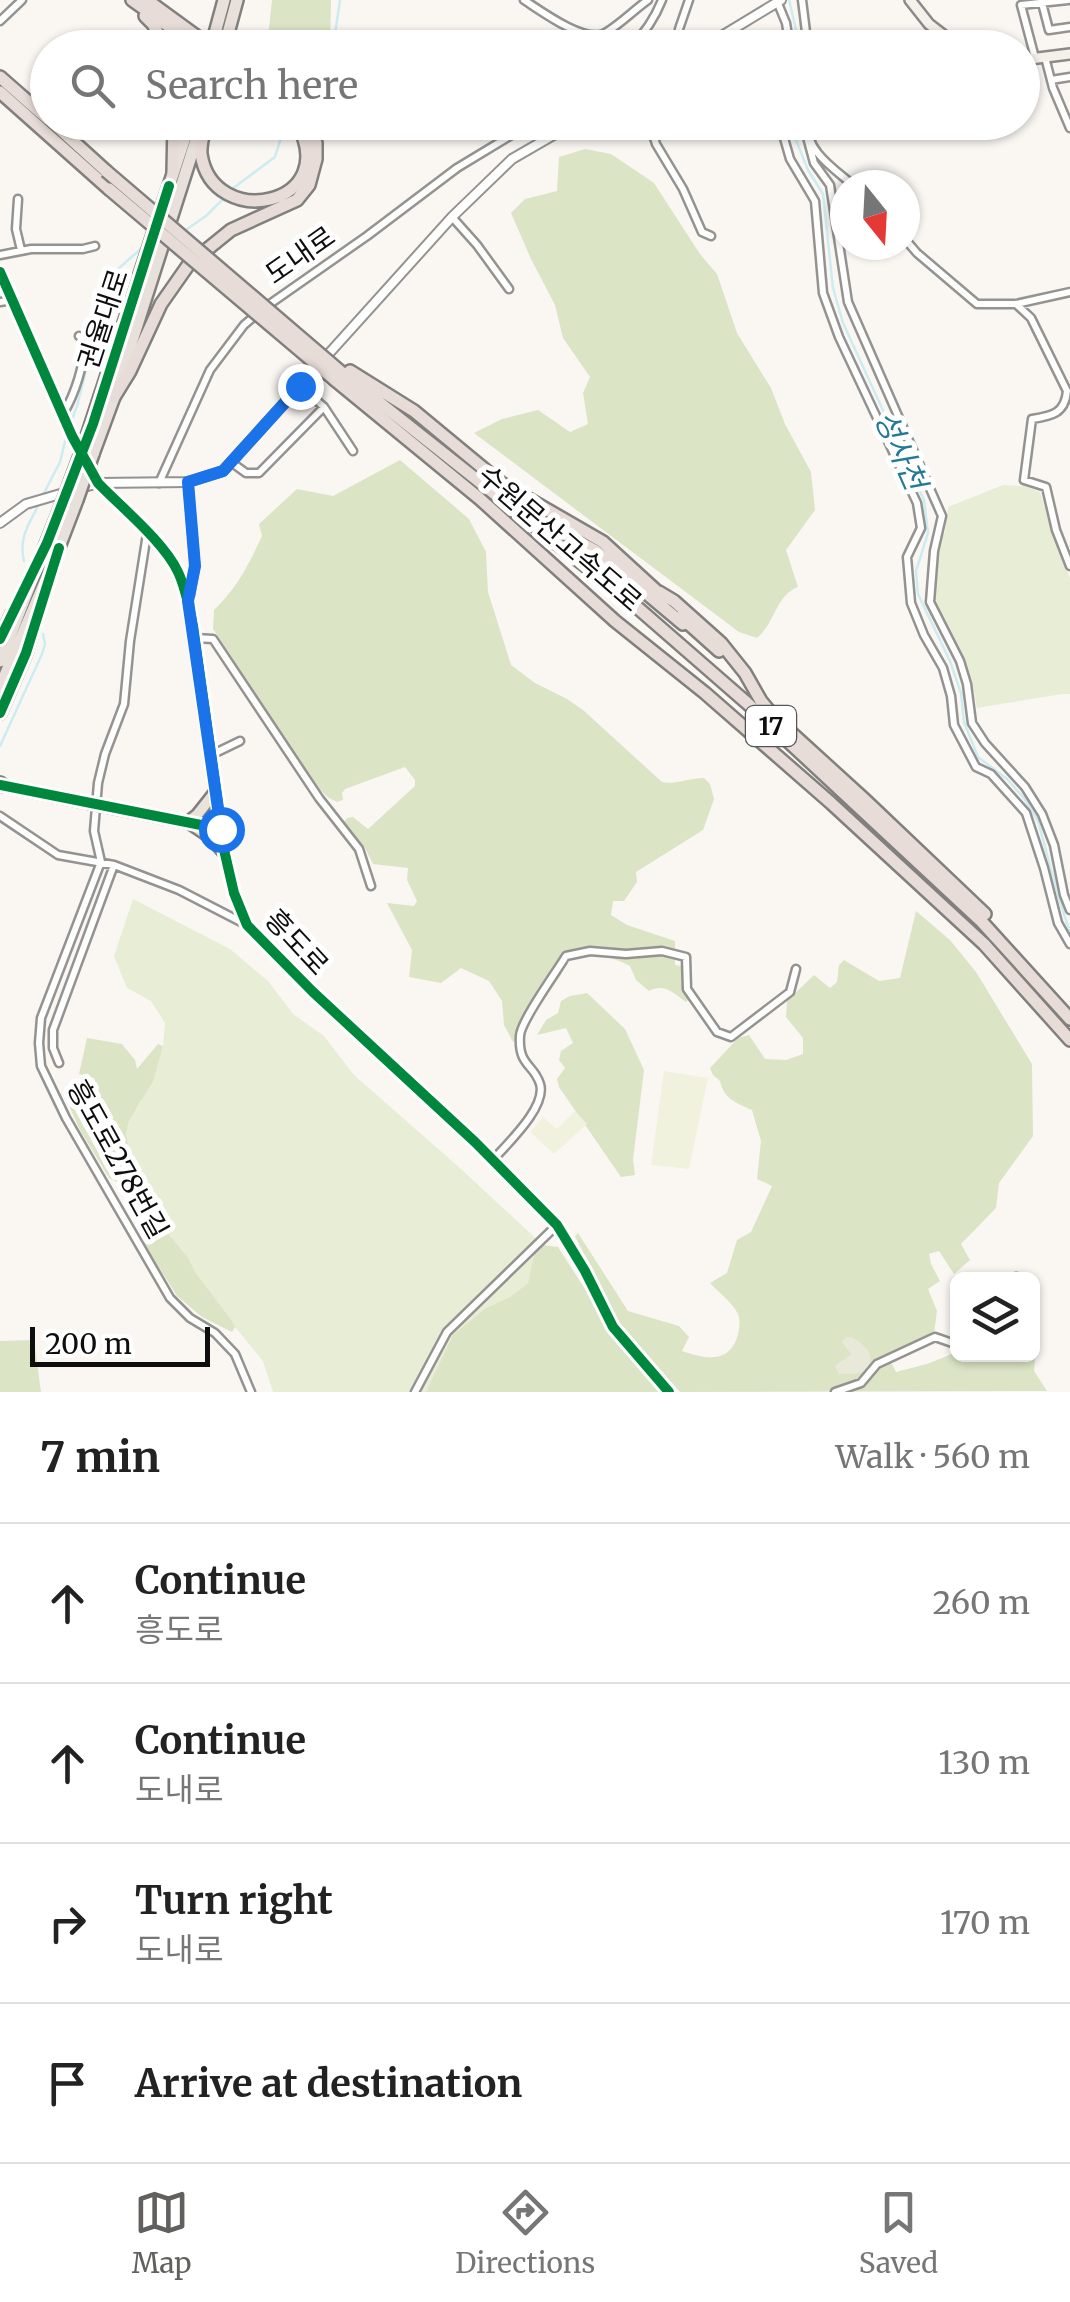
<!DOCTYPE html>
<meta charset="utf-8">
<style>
body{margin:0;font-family:Merriweather,"Noto Sans KR",serif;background:#f2f2f2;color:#222}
.controls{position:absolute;right:30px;bottom:30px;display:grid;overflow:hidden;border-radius:15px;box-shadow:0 2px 8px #0004}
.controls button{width:90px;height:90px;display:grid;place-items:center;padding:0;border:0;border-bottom:2px solid #e0e0e0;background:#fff;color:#222;font:50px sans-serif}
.compass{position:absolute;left:830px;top:170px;width:90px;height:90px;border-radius:50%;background:#fff;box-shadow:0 2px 8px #0004;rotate:162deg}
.scale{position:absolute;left:30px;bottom:25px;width:180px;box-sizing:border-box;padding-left:10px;border:5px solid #0e0e0e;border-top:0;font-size:28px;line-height:35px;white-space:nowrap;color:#0e0e0e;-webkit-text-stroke:8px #fff;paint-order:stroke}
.stop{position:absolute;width:30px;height:30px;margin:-22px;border:8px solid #1a73e8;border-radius:50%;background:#fff}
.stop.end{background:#1a73e8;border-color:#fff;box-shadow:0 2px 10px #0008}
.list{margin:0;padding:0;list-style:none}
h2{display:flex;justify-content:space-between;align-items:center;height:130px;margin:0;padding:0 40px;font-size:42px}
h2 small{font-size:32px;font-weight:400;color:#767676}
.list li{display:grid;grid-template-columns:65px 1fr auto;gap:30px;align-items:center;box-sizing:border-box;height:160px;padding:0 40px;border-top:2px solid #e0e0e0}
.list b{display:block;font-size:38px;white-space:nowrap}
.list p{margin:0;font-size:32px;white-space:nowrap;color:#767676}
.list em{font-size:32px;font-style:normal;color:#767676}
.icon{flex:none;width:55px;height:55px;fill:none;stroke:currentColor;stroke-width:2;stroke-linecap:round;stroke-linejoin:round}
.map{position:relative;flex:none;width:1070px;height:1392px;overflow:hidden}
.search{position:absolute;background:#fff;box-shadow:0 2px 8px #0004;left:30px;right:30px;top:30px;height:110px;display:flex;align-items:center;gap:25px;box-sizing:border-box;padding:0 35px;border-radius:55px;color:#767676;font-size:38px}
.sheet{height:770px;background:#fff}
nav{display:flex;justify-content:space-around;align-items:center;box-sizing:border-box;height:140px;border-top:2px solid #e0e0e0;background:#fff;font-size:28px;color:#767676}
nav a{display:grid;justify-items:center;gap:5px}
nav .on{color:#61605e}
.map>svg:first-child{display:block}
.green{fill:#e8edd5}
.forest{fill:#dbe4c4}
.cemetery{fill:#e9e9d9}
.pitch{fill:#f1f2de}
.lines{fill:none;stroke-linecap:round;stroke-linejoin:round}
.stream{stroke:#ccecf1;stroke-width:2.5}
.minor-casing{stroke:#949391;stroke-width:11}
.tertiary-casing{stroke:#949391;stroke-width:12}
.secondary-casing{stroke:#8b8a88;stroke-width:14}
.primary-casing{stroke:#82807e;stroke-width:15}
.trunk-casing{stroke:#82807e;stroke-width:16}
.motorway-casing{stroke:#82807e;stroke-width:16}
.minor{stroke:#fefefd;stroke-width:6}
.tertiary{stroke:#fefefd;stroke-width:8}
.secondary{stroke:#f4f1ea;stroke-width:9}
.primary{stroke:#eae3db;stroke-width:10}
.trunk{stroke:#e8e0da;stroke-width:11}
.motorway{stroke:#e7dcd8;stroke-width:11}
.primary-bridge-casing{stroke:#82807e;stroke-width:15;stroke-linecap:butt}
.trunk-bridge-casing{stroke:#82807e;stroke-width:16;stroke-linecap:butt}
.motorway-bridge-casing{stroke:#82807e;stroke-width:16;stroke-linecap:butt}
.primary-bridge{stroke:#eae3db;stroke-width:10}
.trunk-bridge{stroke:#e8e0da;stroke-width:11}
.motorway-bridge{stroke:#e7dcd8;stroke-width:11}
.cycleway-casing{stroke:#fff;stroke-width:16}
.cycleway{stroke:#00873e;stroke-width:10}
.route{stroke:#1a73e8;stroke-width:12}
.labels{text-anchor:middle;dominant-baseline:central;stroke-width:10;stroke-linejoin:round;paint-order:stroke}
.shield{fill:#fff;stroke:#565656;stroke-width:2.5}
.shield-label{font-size:25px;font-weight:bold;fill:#0e0e0e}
.street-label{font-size:28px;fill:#0e0e0e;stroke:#fff}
.water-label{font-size:30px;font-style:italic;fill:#237a93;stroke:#fff}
</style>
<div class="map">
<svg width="1070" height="1392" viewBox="0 0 1070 1392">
<rect width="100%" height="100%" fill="#faf7f3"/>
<path class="green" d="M1003,485L1025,486L1040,492L1070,579V694H1062L977,708L972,682L934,600V551L945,532L948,507Z
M133,899L230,949L268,981L293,1014L324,1036L354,1075L461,1169L543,1245L534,1255L528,1283L510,1297L486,1308L437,1372L426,1392H273L263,1361L235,1327L195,1272L188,1257L169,1235L166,1216L130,1156L126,1133L129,1121L141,1102L163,1046L165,1023L151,1001L127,988L114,956Z"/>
<path class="forest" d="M272,0H331L330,47H267Z
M585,149L611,154L654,183L700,254L717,274L737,333L771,388L785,424L811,472L815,510L786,550L798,587C776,595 775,623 757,638L739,632L474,433L502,419L538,410L570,432L588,424L583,393L590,377L563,338L555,305L531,259L511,213L525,199L557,191L559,157Z
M400,460L469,519L486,552L488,592L511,665L535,683L567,699L583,710L662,782C677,785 688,778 704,778L710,784L714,799L703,830L636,872L637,882L624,901H613L611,915L627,925L675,941V965L681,966L686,970L685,979L692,986L691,997L686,1002C673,993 665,983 649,991L636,980L630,966C606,954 594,954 568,960L561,975L535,1013L525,1035L513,1042L504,1025L502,1001L489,981L461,968L441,983L409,977L412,950L387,903L414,906L417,901L407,880L408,868L373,864L364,846L344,829L343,823L347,818L353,817L368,829L415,786V780L405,767L345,789L342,793L343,800L337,802L329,798L313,784L213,629L214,610C237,588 249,564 262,536L259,524L297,489L333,496Z
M916,911L950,940L976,972L1032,1064L1033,1136L999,1183L996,1208L961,1244L970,1260L954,1274L939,1251L929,1254L931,1264L940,1281L928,1289L937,1311L934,1334L890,1360L896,1372L927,1364L957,1352L958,1354H1032L1033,1314L1039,1318L1034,1371L1047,1391L680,1392L615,1319L575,1236L578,1233L628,1311L679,1326L689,1337L682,1351C703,1358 727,1365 737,1338C739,1330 741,1321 738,1314C733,1303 718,1292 710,1283L727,1273L737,1240L751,1232L772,1186L757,1179L761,1141L752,1110C736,1103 724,1099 720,1081L713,1075L710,1068L738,1038L749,1035L765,1059L786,1060L803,1054V1038L786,1017L787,1001L814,975L830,988L837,982L839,965L844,960L879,981L900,978Z
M587,993L625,1029L644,1070L633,1160L635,1175L621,1177L559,1087L557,1079L565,1068L559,1060L561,1051L573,1043L566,1028L537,1035L546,1020L558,1013L561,1001L570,996Z
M87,1038L122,1044L135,1060L137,1069L158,1044L163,1046L153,1081L129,1121L126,1133L130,1156L166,1216L169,1235L188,1257L195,1272L232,1321L235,1327L232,1332L202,1317L177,1296L144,1244L143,1212L128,1188L109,1178L80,1130L70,1108L72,1099L86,1093L96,1084L94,1078L79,1074Z
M543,1245L558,1247L612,1331L659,1392H426L453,1335L486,1308L510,1297L528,1283L534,1255Z
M34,1340L41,1392H0V1341Z"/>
<path class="cemetery" d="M850,1337C862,1342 880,1356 865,1370C859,1376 847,1373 839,1374L835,1366L851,1354L842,1342L845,1338Z"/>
<path class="pitch" d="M664,1071L708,1078L689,1169L651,1165Z
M575,1111L587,1124L554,1154L530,1132L543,1117L557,1129Z"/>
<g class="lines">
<path class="stream" d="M789,0L798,38V48
M333,48L340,0
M795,122L794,135L808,170L823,194L833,288L843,323L924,500L928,533L916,571L918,594L950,661L961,693L964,722L978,757L1007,779L1024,798L1038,821L1059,899L1070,932
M232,189L275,157L280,141L291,123
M183,232L206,216L223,199
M70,425L77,406L92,347L118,269L143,247
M43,495L60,462L67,433
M24,561C18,538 30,522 40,502
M0,746L42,654L45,644L43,634"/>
<defs>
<path id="minor" d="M524,0C541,11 583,42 603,34C616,28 635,9 648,0
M802,0L808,48
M777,1L786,23L790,48
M1042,3L1049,30L1070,27
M0,21L22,0
M630,48C644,34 655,18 662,0
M677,48L679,29L689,0
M1045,57L1053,88L1070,128
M1035,58L1021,5L1068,0
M1051,80L1070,77
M649,122L656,144L683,189L702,232L711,236
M783,122L782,131L790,159L815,201L823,293L839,337L917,503L921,528L907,557L911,603L924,635L943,668L951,696L954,725L976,767L991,774L1026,813L1044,868L1058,923L1070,944
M806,122C807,152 832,167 853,185
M807,137L814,163L830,185L848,302L942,516L934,551L930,602L960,661L967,684L972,723L985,743L1025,787L1042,814L1054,845L1064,895L1070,910
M18,199L16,229L21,250
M452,217L477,245L509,289
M905,239L917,253L977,304H1016L1070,292
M0,255L31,249H83L95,246
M0,302L13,300
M1016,304L1031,318L1067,391C1065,414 1051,416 1032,419L1024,480L1046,487L1056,530L1070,566
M267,306L367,236L457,168L533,122
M300,386L324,407L353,451
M63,414C77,391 82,367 87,341L79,336
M231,462L246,473H259L324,407
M188,482L195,566L189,600
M159,483L210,370L244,325L257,314
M147,534L130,641L124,704L105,754L98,783L94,831L101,862L41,1018L39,1043L41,1066L66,1118L170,1298L190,1318L215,1333L235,1354L251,1392
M194,638L213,639L319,798L359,849L371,886
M211,755L240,741
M0,816L58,855L114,865L179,890L247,925
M59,1063L53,1048V1030L114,865
M493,1160C507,1144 547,1107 540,1084C534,1064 518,1066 520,1036C520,1022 557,971 566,956L590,951L626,954L662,951L686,957L687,989L717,1032L731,1037L790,992L796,969
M998,1280L1017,1277L1020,1280
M415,1392L447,1332L557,1225
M835,1392L861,1383L877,1364L935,1337L958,1345"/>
<path id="tertiary" d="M702,48L781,0
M0,272L81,453
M88,465C106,499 139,521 163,550C176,565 182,583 188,601L225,854L234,893L247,925L313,992L475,1142L557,1225L585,1271L613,1327L669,1392
M0,523L26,504L98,483L188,482L223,471L452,217L512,159L576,122"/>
<path id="secondary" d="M910,0L929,24L960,48
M1022,60L1070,54"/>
<path id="primary" d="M0,785L88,803
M216,791L197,815L188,822L210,837L225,854
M118,809L221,829"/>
<path id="trunk" d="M211,48L224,0
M224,48L237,0
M84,445L190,122
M93,454L114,397L199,131
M0,639L12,614
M0,661L62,504
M0,687L51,568L77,500
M0,713L26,653L34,626
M0,783L4,786"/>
<path id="motorway" d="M132,0L198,47
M147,0L199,38
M145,16L153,24L165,48
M0,77L48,119
M0,92L109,189
M52,122L106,171
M206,122C204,132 200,144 201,154C213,233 345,205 296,122
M173,172L174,122
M350,371L414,411L501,483L603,542L662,596
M341,372L631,602L747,703L982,922L1070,1019
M335,380L480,499L615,621L705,693L831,803L984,944L1070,1040
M114,397L130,371L161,304L189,264L231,230L297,200L309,185L316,159V143L307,122
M532,516L596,551L683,624
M659,592L674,601L721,643L745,673L761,701L775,718L864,799L985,914
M681,617L719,651"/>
</defs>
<use href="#minor" class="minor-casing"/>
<use href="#tertiary" class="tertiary-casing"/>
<use href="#secondary" class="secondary-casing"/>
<use href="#primary" class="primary-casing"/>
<use href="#trunk" class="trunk-casing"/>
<use href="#motorway" class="motorway-casing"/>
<use href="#minor" class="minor"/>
<use href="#tertiary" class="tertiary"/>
<use href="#secondary" class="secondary"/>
<use href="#primary" class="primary"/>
<use href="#trunk" class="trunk"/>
<use href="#motorway" class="motorway"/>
<defs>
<path id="primary-bridge" d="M88,803L118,809"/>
<path id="trunk-bridge" d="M77,500L93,454
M62,504L84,445"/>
<path id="motorway-bridge" d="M106,171L341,372
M109,189L335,380"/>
</defs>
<use href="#primary-bridge" class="primary-bridge-casing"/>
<use href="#trunk-bridge" class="trunk-bridge-casing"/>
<use href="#motorway-bridge" class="motorway-bridge-casing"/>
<use href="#primary-bridge" class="primary-bridge"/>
<use href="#trunk-bridge" class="trunk-bridge"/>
<use href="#motorway-bridge" class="motorway-bridge"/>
<defs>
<path id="cycleway" d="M0,272L72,436L98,483C122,508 164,542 178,572C186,589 189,607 193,626L225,854L234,893L247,925L313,992L475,1142L557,1225L585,1271L613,1327L669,1392
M0,639L47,543L93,424L169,186
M0,713L26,653L59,548
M0,785L221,829"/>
</defs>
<use href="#cycleway" class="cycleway-casing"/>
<use href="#cycleway" class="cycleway"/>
</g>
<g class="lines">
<path class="route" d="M221,829L188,601L195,566L188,482L223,471L300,386"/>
</g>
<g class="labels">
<rect class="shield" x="746" y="706" width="50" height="40" rx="8"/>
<g class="shield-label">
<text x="771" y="726">17</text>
</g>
<g class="street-label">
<text transform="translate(300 255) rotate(-35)">도내로</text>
<text transform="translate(103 319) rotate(-72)">권율대로</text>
<text transform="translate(560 538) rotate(41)">수원문산고속도로</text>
<text transform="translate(297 942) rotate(47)">흥도로</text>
<text transform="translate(118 1159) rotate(61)">흥도로278번길</text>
</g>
<g class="water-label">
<text transform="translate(901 450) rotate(66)">성사천</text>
</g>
</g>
</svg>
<div class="controls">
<button><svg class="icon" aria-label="layers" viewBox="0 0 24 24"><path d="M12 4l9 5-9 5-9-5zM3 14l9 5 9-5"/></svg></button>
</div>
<svg class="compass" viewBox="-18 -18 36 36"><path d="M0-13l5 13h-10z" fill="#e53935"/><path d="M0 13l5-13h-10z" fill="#767676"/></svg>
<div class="scale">200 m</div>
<div class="stop" style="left:221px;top:829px"></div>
<div class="stop end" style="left:300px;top:386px"></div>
<div class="search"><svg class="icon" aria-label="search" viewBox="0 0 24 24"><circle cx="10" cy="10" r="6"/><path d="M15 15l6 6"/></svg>Search here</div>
</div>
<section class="sheet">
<h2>7 min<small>Walk · 560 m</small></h2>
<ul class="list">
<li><svg class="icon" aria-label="ahead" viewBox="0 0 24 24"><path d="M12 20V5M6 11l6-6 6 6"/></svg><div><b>Continue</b><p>흥도로</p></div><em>260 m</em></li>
<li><svg class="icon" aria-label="ahead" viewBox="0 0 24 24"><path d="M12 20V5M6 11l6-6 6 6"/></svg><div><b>Continue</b><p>도내로</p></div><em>130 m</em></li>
<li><svg class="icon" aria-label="right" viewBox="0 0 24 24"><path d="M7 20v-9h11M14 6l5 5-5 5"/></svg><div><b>Turn right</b><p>도내로</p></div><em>170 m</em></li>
<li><svg class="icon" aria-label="arrive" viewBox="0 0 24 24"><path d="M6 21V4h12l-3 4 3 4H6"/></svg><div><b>Arrive at destination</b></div></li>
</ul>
</section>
<nav>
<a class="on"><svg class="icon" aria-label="map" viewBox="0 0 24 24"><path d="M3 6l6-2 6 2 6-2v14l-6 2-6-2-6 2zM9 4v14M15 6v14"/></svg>Map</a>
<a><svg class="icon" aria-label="directions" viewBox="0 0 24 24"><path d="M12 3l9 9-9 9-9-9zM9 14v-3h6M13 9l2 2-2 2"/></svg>Directions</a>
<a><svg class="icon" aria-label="saved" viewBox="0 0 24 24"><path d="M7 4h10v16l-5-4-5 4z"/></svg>Saved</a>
</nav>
